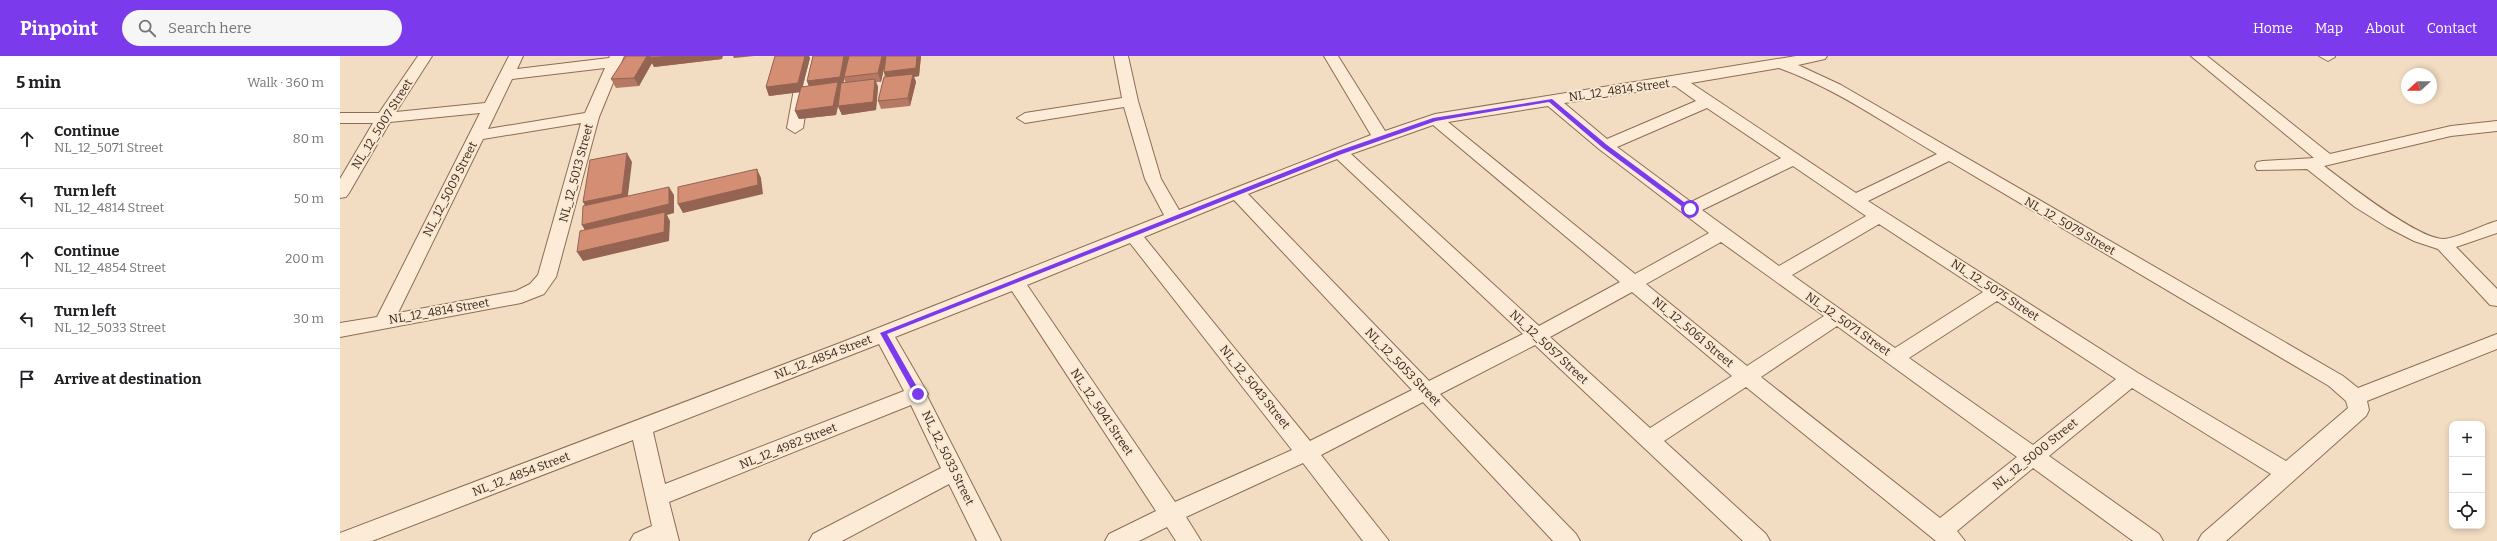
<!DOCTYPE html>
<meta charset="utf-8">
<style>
body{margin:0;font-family:Bitter,serif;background:#f6f6f6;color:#202124}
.controls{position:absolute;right:12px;bottom:12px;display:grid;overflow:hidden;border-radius:8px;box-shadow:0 2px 6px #0003}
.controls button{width:36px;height:36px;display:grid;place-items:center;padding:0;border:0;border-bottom:1px solid #e0e0e0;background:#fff;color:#202124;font:20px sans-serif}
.compass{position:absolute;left:2061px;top:12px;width:36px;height:36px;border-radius:50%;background:#fff;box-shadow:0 2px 6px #0003;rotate:249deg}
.stop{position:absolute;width:12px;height:12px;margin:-9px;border:3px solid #7c3aed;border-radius:50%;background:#fff}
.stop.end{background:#7c3aed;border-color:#fff;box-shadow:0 1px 4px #0008}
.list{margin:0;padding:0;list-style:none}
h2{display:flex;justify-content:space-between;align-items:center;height:52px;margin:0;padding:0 16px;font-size:17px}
h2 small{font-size:13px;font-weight:400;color:#757577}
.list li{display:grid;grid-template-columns:26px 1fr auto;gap:12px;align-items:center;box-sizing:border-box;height:60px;padding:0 16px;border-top:1px solid #e0e0e0}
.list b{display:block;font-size:15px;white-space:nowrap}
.list p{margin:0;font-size:13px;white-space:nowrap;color:#757577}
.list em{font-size:13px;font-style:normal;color:#757577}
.icon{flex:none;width:22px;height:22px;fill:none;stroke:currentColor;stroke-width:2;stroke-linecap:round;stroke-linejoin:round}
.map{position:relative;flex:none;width:2157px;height:485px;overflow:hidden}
header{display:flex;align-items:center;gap:24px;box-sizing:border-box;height:56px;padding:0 20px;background:#7c3aed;color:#fff}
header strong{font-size:19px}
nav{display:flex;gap:22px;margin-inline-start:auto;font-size:14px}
.search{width:280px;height:36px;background:#f6f6f6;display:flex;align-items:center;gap:10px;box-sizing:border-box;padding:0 14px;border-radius:22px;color:#757577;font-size:15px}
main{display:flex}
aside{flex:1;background:#fff}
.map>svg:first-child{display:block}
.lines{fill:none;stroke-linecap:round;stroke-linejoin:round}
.minor-casing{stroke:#8e6c57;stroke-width:2}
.minor{fill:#fcebd6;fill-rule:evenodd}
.wall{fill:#b67a64;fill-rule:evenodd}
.shaded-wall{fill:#946351}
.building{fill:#d48e74;stroke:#946351}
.route{fill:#7c3aed}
.labels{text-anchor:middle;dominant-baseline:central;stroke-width:4;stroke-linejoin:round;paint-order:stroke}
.street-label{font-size:12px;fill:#3c271d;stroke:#f9e8d2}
</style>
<header>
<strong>Pinpoint</strong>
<div class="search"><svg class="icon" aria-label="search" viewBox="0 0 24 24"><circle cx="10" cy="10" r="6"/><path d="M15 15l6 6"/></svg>Search here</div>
<nav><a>Home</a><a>Map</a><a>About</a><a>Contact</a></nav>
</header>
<main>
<aside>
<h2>5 min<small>Walk · 360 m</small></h2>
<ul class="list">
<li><svg class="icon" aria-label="ahead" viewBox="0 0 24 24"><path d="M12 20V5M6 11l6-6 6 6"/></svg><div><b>Continue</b><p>NL_12_5071 Street</p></div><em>80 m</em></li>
<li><svg class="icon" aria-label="left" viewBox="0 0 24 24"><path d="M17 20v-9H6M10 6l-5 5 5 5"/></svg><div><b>Turn left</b><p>NL_12_4814 Street</p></div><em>50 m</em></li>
<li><svg class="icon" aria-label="ahead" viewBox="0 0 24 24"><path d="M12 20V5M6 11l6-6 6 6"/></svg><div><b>Continue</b><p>NL_12_4854 Street</p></div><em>200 m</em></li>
<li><svg class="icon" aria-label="left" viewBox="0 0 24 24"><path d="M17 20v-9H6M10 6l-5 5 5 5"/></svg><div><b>Turn left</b><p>NL_12_5033 Street</p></div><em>30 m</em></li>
<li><svg class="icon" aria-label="arrive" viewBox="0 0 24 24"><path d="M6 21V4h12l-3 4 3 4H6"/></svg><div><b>Arrive at destination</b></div></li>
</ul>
</aside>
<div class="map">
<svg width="2157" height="485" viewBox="0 0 2157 485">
<rect width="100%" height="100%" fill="#f2ddc2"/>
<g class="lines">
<defs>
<path id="minor" d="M78,0H92L56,56L145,47L169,0H183L177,13L269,2L270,0H284L259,61L216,221L204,238L181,247L0,281V267L37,261L140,57L50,66L9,137L6,141L0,142V123L33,67H0V57H39ZM265,12L245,57L148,73L172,23ZM241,67L198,219L190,228L176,235L58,257L143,83Z
M460,0H474L463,72L455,77L447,72Z
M774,0H788L798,45L821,123L839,154L1031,79L984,0H998L1045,75L1095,58L1456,0H1487L1485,3L1458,9L1501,29L2003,320L2018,332L2157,278V293L2027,345L2029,354L2026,360L1886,485H1858L1862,478L1931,418L1792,332L1709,400L1819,478L1823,485H1793L1693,412L1617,475L1625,485H1596L1406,331L1324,385L1426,478L1430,485H1403L1195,289L1100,338L1236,478L1240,485H1213L1083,346L981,399L1049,485H1023L963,407L846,461L861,485H836L827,471L799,485H765L769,478L816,455L672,235L555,281L588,338L587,340L661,485H637L609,428L502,485H469L473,478L601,412L571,349L329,446L339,485H290L294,478L312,470L293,384L32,485H0V477L500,287L824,159L805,123L784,51L685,67L677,62L685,57L782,42ZM1439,12C1495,32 1546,68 1597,98L1516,137L1351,27ZM1335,30L1356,45L1267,83L1224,47ZM1208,50L1259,93L1369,177L1295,218L1108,66ZM1367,52L1441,102L1351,146L1277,91ZM1093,69L1280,226L1199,270L1011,98ZM997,103L1183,278L1089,325L908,138ZM1609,105L1989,330L2006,345L2008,352L1946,405L1798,317L1528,145ZM1453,110L1526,160L1439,210L1362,154ZM894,144L1072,334L970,385L804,181ZM1539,168L1643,236L1555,292L1452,219ZM1381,186L1484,260L1407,310L1306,228ZM790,187L952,394L835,446L687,229ZM1292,236L1392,320L1310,372L1210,281ZM1657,245L1776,323L1693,389L1569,302ZM1497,270L1677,401L1600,462L1421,321ZM539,288L564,335L325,428L313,376Z
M1851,0H1867L1990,98L2111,70L2157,65V75L2111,80L1984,110C2005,126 2079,184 2104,183C2117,182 2143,169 2157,165V177L2116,191L2157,233V250L2150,249L2098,193L2074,185L2047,171L2015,151L1967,113L1917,114L1915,110L1917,106L1923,105L1974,102Z
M1979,0H1995V1L1988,5Z"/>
</defs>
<use href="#minor" class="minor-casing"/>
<use href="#minor" class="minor"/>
</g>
<path class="wall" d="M286,0L382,3L314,11L312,7L299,30L276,32L271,23Z
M435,0H469L470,2L463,30H469L467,25L473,0H509L508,4L509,0H581L579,20L574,21L576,26L570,50L541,53L538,45L544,21H545L544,16V10L541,26H536L538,31L536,54L502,59L498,50L496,59L459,63L455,55L460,36L429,40L426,31ZM504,23L506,27H503Z"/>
<path class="shaded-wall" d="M307,0H383L382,3L314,11L312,7L299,30L294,22Z
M393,0H414L394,2Z
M465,0H469L470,2L461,36L429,40L426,31Z
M504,0H509L504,21V23L503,30H500L502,35L535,23L538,31L536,54L502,59L498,50L496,59L459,63L455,55L470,34L467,25Z
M542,0H547L541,26L538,17Z
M577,0H581L579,20L574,21L576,26L570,50L568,42L547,25L544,16Z
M287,97L292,106L287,147L248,155L243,146Z
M417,113L421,122L423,138L343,157L338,148Z
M329,131L334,139V157L327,159L330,165L329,185L243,205L237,196L247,178L242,169Z"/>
<path class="building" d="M286,0H307L294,22L271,23Z
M311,0H331L310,2Z
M435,0H465L458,27L426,31Z
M473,0H504L500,21L467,25Z
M509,0H542L538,17L504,21Z
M546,0H577L576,12L544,16Z
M573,18L568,42L538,45L544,21Z
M535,23L533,46L498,50L501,27Z
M498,26L493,50L455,55L461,31Z
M287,97L282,138L243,146L250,104Z
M417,113L418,129L338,148V131Z
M329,131V148L242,169L243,150Z
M325,156L324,176L237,196L240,175Z"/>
<path class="route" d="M1212,43L1267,89L1352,152V155H1348L1263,92L1209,46L1096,65L1002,98L547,278L581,338L580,340H575L540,277L998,95L1093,62Z"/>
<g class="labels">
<g class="street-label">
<text transform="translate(1279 34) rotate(-8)">NL_12_4814 Street</text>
<text transform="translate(42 68) rotate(-58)">NL_12_5007 Street</text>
<text transform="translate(236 117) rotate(-75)">NL_12_5013 Street</text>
<text transform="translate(110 133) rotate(-63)">NL_12_5009 Street</text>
<text transform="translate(1730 170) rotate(30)">NL_12_5079 Street</text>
<text transform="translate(1655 234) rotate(33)">NL_12_5075 Street</text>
<text transform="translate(99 255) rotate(-10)">NL_12_4814 Street</text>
<text transform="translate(1508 268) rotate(35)">NL_12_5071 Street</text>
<text transform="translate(1353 276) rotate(40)">NL_12_5061 Street</text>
<text transform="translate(1209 291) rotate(43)">NL_12_5057 Street</text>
<text transform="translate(483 301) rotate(-21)">NL_12_4854 Street</text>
<text transform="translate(1063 311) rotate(46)">NL_12_5053 Street</text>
<text transform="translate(915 331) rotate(51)">NL_12_5043 Street</text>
<text transform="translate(762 356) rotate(56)">NL_12_5041 Street</text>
<text transform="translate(448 390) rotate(-22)">NL_12_4982 Street</text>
<text transform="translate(1695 398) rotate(-39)">NL_12_5000 Street</text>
<text transform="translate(608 402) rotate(64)">NL_12_5033 Street</text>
<text transform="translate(181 418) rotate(-21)">NL_12_4854 Street</text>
</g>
</g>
</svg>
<div class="controls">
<button>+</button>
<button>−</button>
<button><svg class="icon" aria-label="locate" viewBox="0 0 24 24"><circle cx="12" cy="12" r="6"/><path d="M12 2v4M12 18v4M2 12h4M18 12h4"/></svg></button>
</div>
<svg class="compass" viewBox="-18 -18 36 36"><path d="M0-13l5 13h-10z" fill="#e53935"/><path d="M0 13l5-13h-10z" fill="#757577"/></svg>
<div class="stop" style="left:1350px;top:153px"></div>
<div class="stop end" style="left:578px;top:338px"></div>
</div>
</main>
